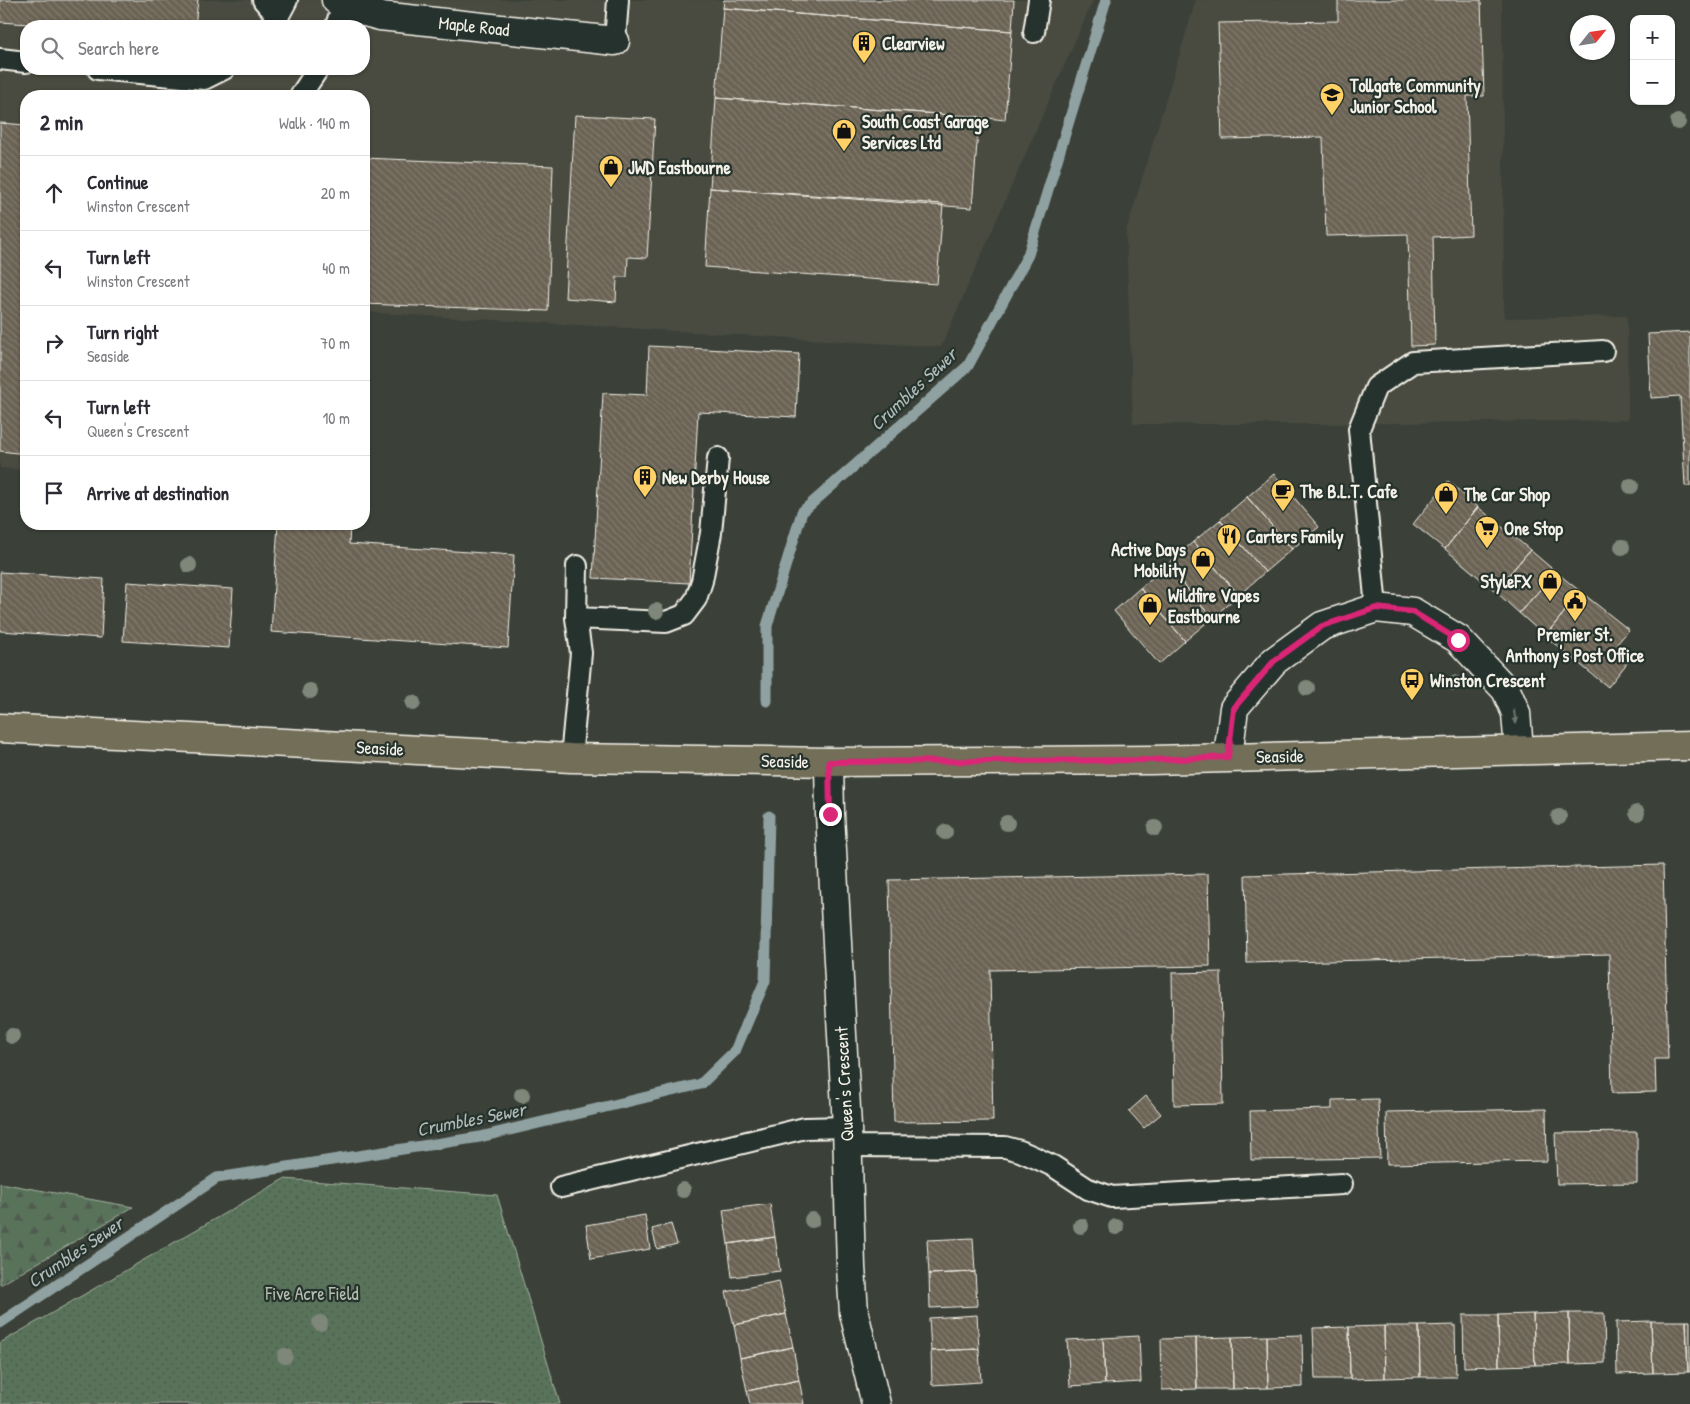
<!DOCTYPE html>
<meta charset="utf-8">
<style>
body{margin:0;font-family:"Patrick Hand",sans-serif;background:#f2f2f3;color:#2b2b33}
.controls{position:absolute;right:15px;top:15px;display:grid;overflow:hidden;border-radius:10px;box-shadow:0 1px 4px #0004}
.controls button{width:45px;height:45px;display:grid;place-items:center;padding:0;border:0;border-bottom:1px solid #e1e1e2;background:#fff;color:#2b2b33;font:25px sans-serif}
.compass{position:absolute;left:1570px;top:15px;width:45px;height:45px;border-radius:50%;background:#fff;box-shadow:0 1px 4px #0004;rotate:60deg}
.stop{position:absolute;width:15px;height:15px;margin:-11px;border:4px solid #db2777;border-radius:50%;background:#fff}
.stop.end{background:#db2777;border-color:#fff;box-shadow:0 1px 5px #0008}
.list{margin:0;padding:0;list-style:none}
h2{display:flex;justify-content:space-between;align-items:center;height:65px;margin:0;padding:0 20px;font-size:21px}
h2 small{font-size:16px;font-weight:400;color:#7c7c81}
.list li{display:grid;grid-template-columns:32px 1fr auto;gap:15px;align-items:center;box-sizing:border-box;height:75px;padding:0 20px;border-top:1px solid #e1e1e2}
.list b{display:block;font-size:19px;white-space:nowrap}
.list p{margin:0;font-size:16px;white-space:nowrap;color:#7c7c81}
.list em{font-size:16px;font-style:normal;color:#7c7c81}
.icon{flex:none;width:28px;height:28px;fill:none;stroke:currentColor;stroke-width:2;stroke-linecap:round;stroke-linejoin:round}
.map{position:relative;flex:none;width:1690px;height:1404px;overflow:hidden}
.search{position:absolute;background:#fff;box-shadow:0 1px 4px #0004;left:20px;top:20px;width:350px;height:55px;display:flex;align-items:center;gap:12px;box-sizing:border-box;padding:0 18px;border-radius:20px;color:#7c7c81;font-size:19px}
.panel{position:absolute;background:#fff;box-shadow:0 1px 4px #0004;left:20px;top:90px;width:350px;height:440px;border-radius:20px}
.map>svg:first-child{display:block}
.built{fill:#494b41;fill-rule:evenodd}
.green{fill:url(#green-dots);stroke:#a6b2a1}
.forest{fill:url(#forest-firs);stroke:#a6b2a1}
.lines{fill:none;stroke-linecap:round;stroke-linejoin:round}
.stream{stroke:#8fa1a1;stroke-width:11}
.building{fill:url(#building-back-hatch);stroke:#f4f1e8}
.service-casing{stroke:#f4f1e8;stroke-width:24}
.minor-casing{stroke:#f4f1e8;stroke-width:31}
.primary-casing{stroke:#f4f1e8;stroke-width:31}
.service{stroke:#26332d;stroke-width:20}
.minor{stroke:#26332d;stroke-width:28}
.primary{stroke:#726e59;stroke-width:28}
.tree{fill:#7f867a}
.oneway{fill:#6e766e}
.route{stroke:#db2777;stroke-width:6}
.labels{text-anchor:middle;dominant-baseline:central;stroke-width:4.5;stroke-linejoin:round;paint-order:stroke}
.street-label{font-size:18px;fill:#f4f1e8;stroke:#26332d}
.poi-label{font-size:18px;font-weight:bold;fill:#f4f1e8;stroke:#26332d;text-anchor:start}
.park-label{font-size:18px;fill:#b6bfaf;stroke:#26332d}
.water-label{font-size:19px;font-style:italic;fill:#b0bbb9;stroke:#26332d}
</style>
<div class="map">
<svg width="1690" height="1404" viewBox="0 0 1690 1404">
<defs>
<pattern id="green-dots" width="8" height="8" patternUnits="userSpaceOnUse" patternTransform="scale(1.25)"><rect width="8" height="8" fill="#58735a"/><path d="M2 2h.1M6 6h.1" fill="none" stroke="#505b4f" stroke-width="1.8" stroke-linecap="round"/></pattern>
<pattern id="forest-firs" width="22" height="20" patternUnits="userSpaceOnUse" patternTransform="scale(1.25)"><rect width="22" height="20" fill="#58735a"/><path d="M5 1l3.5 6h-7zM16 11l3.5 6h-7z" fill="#505b4f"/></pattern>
<pattern id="building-back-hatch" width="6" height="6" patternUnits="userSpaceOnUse" patternTransform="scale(1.25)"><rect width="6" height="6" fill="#6b6354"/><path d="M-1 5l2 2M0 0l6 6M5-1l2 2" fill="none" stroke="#817a6d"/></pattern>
</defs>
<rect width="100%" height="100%" fill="#3b4139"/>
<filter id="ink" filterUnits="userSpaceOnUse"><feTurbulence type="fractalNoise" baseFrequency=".02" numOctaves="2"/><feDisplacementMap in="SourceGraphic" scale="10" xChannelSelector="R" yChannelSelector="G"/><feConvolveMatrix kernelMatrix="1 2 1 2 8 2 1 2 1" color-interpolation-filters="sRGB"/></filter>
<g filter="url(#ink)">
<path class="built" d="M0,0H1093L941,347L364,312V96H26V470L0,468ZM26,26H364V69H26Z
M1196,0H1502L1504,318L1627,316L1628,420L1326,424H1133L1126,232Z"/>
<path class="green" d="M284,1179L497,1195L560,1404H0V1343Z"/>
<path class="forest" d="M0,1183L133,1207L0,1285Z"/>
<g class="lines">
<path class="stream" d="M767,701V626L802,512L968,366L1028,255L1106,0
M0,1323L217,1178L480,1137L701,1084L735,1051L765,981L769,816"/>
</g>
<path class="building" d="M0,0H198L195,26H57L0,22Z
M724,0H1014L1012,31L723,8Z
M1338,0H1481L1484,96H1467L1471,235L1433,237L1435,345L1411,346L1408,234L1326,236L1323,137L1222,139L1218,23L1338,21Z
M723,8L1012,31L1005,120L979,117L716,98Z
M716,98L979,117L972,208L710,188Z
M575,115L655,119L647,258L628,257L627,277H617L616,302L565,298Z
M0,123L26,125V454L0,451Z
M364,158L553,166L548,311L364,304Z
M710,188L943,204L937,284L705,267Z
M1690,332V486H1685L1680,396L1651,398L1648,334Z
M649,346L799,354L796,417L698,412L689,583L593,578L603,393L647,395Z
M1274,474L1319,527L1292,549L1247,497Z
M1448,481L1478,507L1445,549L1413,524Z
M1247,497L1292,549L1265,572L1220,520Z
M1478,507L1530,550L1495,591L1445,549Z
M1220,520L1265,572L1239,595L1193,542Z
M278,524H350L349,544L514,555L508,648L271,632Z
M1193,542L1239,595L1212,618L1167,565Z
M1530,550L1556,572L1519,613L1495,591Z
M1167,565L1212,618L1185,641L1140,588Z
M0,572L104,579L101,638L0,631Z
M1556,572L1581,592L1545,636L1519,613Z
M127,582L233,589L229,648L123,641Z
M1140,588L1185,641L1159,664L1114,611Z
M1581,592L1629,630L1617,644L1632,657L1608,687L1545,636Z
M1663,865L1668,1059H1655L1656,1092L1612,1093L1609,954L1247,963L1245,875Z
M1208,874L1210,966L990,970L993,1121L894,1122L889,880Z
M1221,972L1223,1104L1174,1105L1172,973Z
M1146,1096L1161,1114L1144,1128L1129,1111Z
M1378,1099L1380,1158L1251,1160L1250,1111L1332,1109V1100Z
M1546,1109L1547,1161L1387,1164L1386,1112Z
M1637,1132V1183L1557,1184L1555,1133Z
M770,1204L775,1237L728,1244L723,1210Z
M645,1215L650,1249L591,1259L586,1225Z
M671,1224L677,1244L657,1249L652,1229Z
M775,1237L780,1271L732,1277L728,1244Z
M973,1238L975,1272L929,1274L927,1240Z
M975,1272L977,1306L930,1308L929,1274Z
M779,1281L786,1314L734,1325L726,1292Z
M1569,1313H1604L1605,1363L1570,1364Z
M1569,1313L1570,1364L1535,1365L1533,1314Z
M786,1314L793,1347L740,1358L734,1325Z
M1533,1314L1535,1365L1499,1366L1498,1315Z
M977,1315L979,1349L931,1351L929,1318Z
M1463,1315H1498L1499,1366L1464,1367Z
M1651,1321L1653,1373L1617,1374L1616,1322Z
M1651,1321H1686L1688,1372L1653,1373Z
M1686,1321H1690V1372H1688Z
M1455,1325L1456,1377H1420L1419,1326Z
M1384,1326L1385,1378L1350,1379L1349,1327Z
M1384,1326H1419L1420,1377L1385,1378Z
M1349,1327L1350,1379H1315L1313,1328Z
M1302,1335L1303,1387L1268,1388L1267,1336Z
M1139,1336L1141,1382L1105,1384L1103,1338Z
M1267,1336L1268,1388L1233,1389L1232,1337Z
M1232,1337L1233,1389H1197L1196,1338Z
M1103,1338L1105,1384L1070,1386L1067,1340Z
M1196,1338L1197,1389L1162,1390L1161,1339Z
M793,1347L799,1380L747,1391L740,1358Z
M979,1349L981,1382L932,1385L931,1351Z
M799,1380L804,1404H750L747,1391Z"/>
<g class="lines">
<defs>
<path id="service" d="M263,0L278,17
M269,26L278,17L287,0
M336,26L343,4
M1034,32L1039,0
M615,41L618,0
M0,59L26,62
M98,69L204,79L224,69
M300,96L318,69
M1376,608L1359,429L1376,387L1413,362L1603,351
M576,618L577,566
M571,758L581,653L576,618L666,622L684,615L696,599L702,581L711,533L718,458
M847,1146L1005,1147L1020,1151L1036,1158L1053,1166L1088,1189L1112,1197L1342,1184
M561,1187L805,1128L847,1127"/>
<path id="minor" d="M336,0L361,11L380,16L615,41
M1228,757L1234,708L1274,661L1322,626L1376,608L1413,612L1458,639L1506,690L1516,713L1519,750
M829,762L830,814L847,1127L851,1267L854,1313L876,1404"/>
<path id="primary" d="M0,728L571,758L829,762L1152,760L1690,746"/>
</defs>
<use href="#service" class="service-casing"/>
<use href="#minor" class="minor-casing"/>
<use href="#primary" class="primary-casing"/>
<use href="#service" class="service"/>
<use href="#minor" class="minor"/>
<use href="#primary" class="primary"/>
</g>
<g class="tree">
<circle cx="1678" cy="122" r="8"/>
<circle cx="1631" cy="486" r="8"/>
<circle cx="1622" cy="547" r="8"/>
<circle cx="189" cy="565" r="8"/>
<circle cx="656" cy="611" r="8"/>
<circle cx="1454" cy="683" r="8"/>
<circle cx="1307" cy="688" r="8"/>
<circle cx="310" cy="691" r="8"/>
<circle cx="413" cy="703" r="8"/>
<circle cx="1637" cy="813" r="8"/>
<circle cx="1559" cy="817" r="8"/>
<circle cx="1007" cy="823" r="8"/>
<circle cx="1155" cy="828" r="8"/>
<circle cx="945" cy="832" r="8"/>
<circle cx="12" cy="1036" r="8"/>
<circle cx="522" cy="1095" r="8"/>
<circle cx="683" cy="1190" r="8"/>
<circle cx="812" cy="1220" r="8"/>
<circle cx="1081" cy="1226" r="8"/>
<circle cx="1116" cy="1227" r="8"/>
<circle cx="345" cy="1294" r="8"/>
<circle cx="320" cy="1323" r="8"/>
<circle cx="285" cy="1356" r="8"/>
</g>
<defs><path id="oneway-solid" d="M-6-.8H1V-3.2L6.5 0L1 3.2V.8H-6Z" transform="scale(1.25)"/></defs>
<use class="oneway" href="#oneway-solid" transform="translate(1515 717) rotate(80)"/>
</g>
<g class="lines" filter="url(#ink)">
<path class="route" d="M830,814L829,762L1152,760L1228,757L1234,708L1274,661L1322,626L1376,608L1413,612L1458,640"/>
</g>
<defs>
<symbol id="building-pin" viewBox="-11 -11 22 30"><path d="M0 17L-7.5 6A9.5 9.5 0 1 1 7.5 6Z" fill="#ffd166" stroke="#26332d"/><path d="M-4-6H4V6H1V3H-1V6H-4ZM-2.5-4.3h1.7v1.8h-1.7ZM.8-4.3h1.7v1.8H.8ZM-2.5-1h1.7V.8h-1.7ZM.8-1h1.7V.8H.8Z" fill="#111"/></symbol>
<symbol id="school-pin" viewBox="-11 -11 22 30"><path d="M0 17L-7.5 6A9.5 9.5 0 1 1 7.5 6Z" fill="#ffd166" stroke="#26332d"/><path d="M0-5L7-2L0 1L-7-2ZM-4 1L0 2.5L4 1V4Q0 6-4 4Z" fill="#111"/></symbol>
<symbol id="shop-pin" viewBox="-11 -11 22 30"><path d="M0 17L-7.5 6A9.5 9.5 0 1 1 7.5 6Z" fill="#ffd166" stroke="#26332d"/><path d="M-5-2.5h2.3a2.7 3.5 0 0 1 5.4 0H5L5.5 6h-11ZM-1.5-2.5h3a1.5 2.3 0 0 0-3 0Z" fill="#111"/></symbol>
<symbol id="cafe-pin" viewBox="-11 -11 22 30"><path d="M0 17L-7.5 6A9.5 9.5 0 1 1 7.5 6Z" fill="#ffd166" stroke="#26332d"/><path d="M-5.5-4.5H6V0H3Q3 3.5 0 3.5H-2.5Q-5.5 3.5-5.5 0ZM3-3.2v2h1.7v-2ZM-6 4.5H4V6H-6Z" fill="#111"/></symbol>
<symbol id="supermarket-pin" viewBox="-11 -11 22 30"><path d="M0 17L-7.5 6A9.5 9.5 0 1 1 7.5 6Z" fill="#ffd166" stroke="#26332d"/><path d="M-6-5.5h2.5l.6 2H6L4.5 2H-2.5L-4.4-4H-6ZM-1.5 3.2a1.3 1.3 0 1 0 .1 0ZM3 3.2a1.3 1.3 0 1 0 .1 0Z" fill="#111"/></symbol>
<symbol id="restaurant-pin" viewBox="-11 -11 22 30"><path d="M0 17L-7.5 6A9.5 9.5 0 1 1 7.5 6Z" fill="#ffd166" stroke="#26332d"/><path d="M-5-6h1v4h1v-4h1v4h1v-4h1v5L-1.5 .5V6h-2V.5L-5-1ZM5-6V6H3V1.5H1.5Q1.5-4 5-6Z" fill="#111"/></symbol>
<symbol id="civic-pin" viewBox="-11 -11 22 30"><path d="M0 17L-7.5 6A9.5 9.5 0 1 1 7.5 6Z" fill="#ffd166" stroke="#26332d"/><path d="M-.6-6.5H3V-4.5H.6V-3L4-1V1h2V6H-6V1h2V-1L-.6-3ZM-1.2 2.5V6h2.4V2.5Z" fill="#111"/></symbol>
<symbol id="bus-pin" viewBox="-11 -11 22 30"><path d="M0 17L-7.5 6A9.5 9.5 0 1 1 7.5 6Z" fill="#ffd166" stroke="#26332d"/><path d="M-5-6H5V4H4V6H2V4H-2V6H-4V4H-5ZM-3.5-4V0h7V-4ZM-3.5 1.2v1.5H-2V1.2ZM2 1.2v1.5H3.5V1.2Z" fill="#111"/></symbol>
</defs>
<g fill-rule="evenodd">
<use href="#building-pin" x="850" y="29" width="28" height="38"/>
<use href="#school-pin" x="1318" y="81" width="28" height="38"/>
<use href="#shop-pin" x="830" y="117" width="28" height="38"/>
<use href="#shop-pin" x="597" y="153" width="28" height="38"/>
<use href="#building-pin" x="631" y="463" width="28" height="38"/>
<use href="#cafe-pin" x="1269" y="477" width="28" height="38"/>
<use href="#shop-pin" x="1432" y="480" width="28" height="38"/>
<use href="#supermarket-pin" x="1473" y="514" width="28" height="38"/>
<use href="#restaurant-pin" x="1215" y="522" width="28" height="38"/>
<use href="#shop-pin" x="1189" y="545" width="28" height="38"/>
<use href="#shop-pin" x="1536" y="567" width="28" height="38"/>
<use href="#civic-pin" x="1561" y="587" width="28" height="38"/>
<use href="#shop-pin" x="1136" y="591" width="28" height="38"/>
<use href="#bus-pin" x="1398" y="666" width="28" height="38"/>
</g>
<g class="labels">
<g class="street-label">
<text transform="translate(474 26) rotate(6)">Maple Road</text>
<text transform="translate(380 748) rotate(3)">Seaside</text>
<text transform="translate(1280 756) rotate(-1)">Seaside</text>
<text transform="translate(785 761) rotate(1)">Seaside</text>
<text transform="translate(844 1084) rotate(-93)">Queen's Crescent</text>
</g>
<g class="poi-label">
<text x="882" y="43">Clearview</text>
<text x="1350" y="85">Tollgate Community<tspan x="1350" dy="21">Junior School</tspan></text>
<text x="862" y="121">South Coast Garage<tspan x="862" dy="21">Services Ltd</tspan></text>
<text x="628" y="167">JWD Eastbourne</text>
<text x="662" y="477">New Derby House</text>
<text x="1300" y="491">The B.L.T. Cafe</text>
<text x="1464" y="494">The Car Shop</text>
<text x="1504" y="528">One Stop</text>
<text x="1246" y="536">Carters Family</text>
<text x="1186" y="549" text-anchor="end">Active Days<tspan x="1186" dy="21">Mobility</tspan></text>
<text x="1532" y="581" text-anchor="end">StyleFX</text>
<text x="1168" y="595">Wildfire Vapes<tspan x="1168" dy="21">Eastbourne</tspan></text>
<text x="1575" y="634" text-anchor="middle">Premier St.<tspan x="1575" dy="21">Anthony's Post Office</tspan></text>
<text x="1430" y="680">Winston Crescent</text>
</g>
<g class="park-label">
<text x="312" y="1293">Five Acre Field</text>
</g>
<g class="water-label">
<text transform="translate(913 389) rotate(-43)">Crumbles Sewer</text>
<text transform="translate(471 1119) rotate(-11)">Crumbles Sewer</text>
<text transform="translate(75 1252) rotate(-34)">Crumbles Sewer</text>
</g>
</g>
</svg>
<div class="controls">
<button>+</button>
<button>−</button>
</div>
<svg class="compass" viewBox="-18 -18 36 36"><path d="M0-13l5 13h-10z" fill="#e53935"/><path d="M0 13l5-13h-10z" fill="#7c7c81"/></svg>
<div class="stop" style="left:1458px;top:640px"></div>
<div class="stop end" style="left:830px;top:814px"></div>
<div class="search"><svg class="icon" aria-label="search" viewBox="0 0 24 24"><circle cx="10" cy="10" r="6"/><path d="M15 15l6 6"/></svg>Search here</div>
<section class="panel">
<h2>2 min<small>Walk · 140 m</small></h2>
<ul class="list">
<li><svg class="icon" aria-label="ahead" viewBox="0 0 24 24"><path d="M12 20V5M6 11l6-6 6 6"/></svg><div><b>Continue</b><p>Winston Crescent</p></div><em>20 m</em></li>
<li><svg class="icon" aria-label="left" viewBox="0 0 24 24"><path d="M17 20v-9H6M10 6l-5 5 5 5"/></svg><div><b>Turn left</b><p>Winston Crescent</p></div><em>40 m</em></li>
<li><svg class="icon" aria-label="right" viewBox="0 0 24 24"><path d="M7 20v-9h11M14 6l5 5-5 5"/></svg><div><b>Turn right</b><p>Seaside</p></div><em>70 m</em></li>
<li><svg class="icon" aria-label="left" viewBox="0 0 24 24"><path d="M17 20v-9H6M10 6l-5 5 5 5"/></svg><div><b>Turn left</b><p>Queen's Crescent</p></div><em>10 m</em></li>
<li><svg class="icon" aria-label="arrive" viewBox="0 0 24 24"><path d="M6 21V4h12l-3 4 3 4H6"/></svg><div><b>Arrive at destination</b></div></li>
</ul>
</section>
</div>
